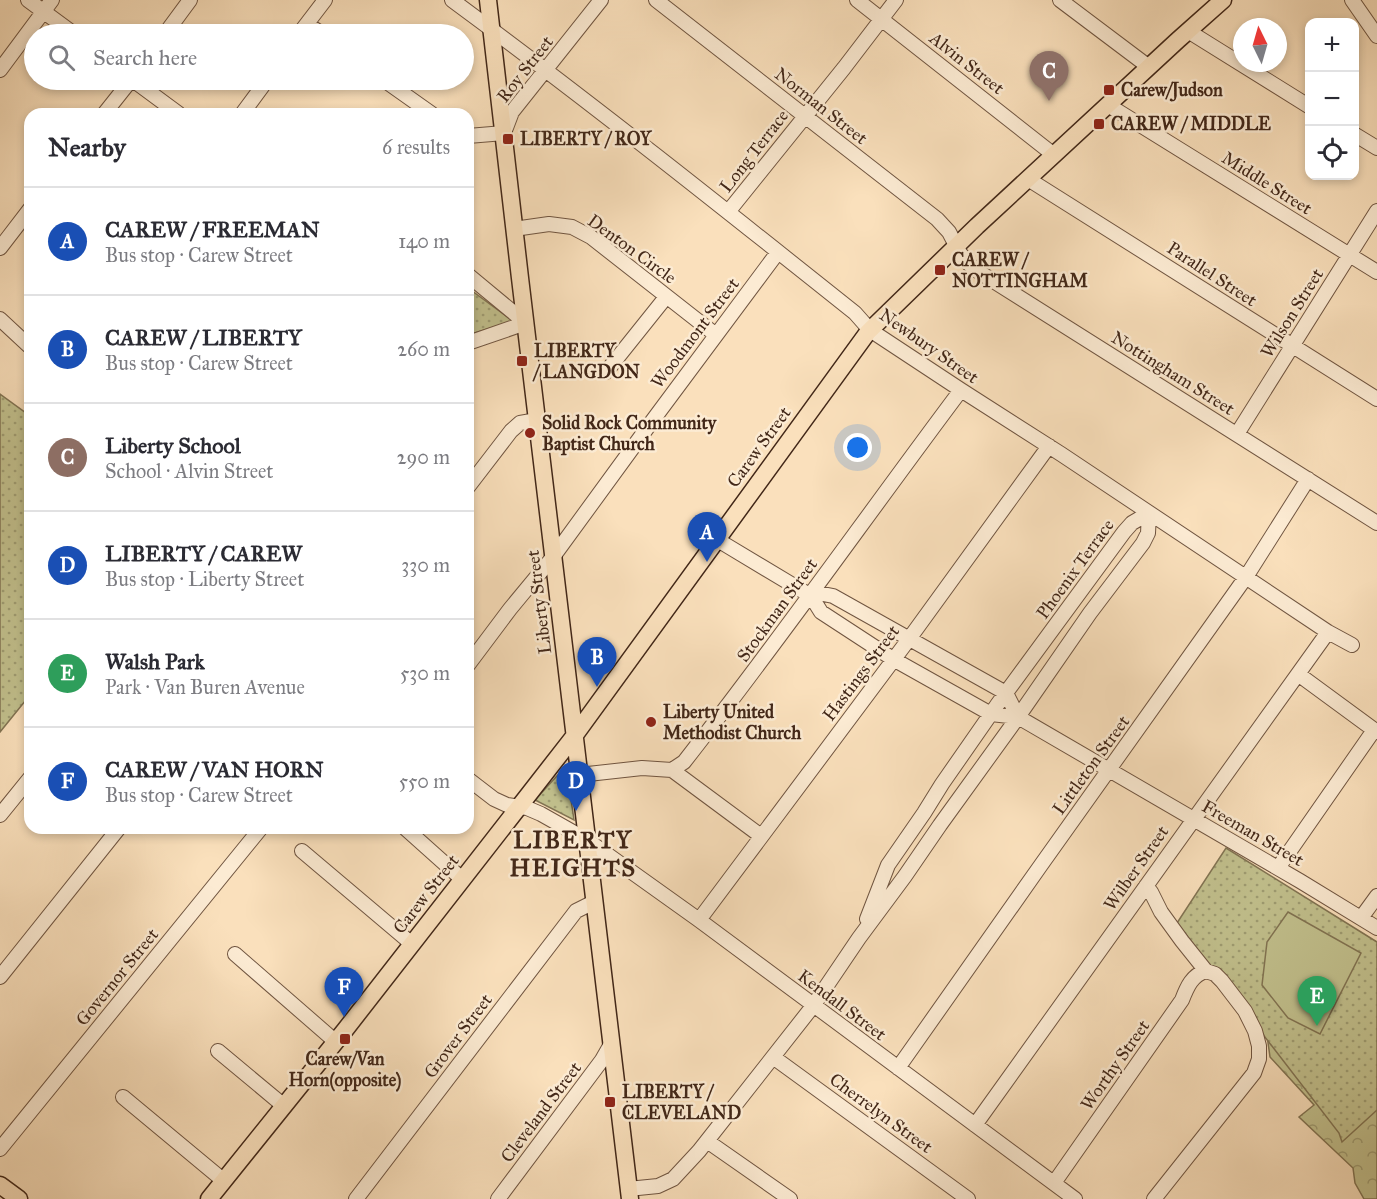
<!DOCTYPE html>
<meta charset="utf-8">
<style>
body{margin:0;font-family:"IM FELL Great Primer",serif;background:#f2f2f3;color:#2b2b33}
.controls{position:absolute;right:18px;top:18px;display:grid;overflow:hidden;border-radius:12px;box-shadow:0 3px 9px #0003}
.controls button{width:54px;height:54px;display:grid;place-items:center;padding:0;border:0;border-bottom:2px solid #e1e1e2;background:#fff;color:#2b2b33;font:30px sans-serif}
.compass{position:absolute;left:1233px;top:18px;width:54px;height:54px;border-radius:50%;background:#fff;box-shadow:0 3px 9px #0003;rotate:355deg}
.you{position:absolute;left:858px;top:448px;width:21px;height:21px;margin:-15px;border:4px solid #fff;border-radius:50%;background:#1a73e8;box-shadow:0 0 0 9px #1a73e833}
.badge{display:grid;place-items:center;width:39px;height:39px;border-radius:50%;background:#0b8043;color:#fff;font-size:20px;font-weight:700}
.pin{position:absolute;translate:-50% -50px;filter:drop-shadow(0 2px 3px #0008)}
.pin::after{content:'';position:absolute;top:32px;width:21px;height:18px;background:inherit;clip-path:polygon(0 0,100% 0,50% 100%)}
.list{margin:0;padding:0;list-style:none}
h2{display:flex;justify-content:space-between;align-items:center;height:78px;margin:0;padding:0 24px;font-size:26px}
h2 small{font-size:20px;font-weight:400;color:#7c7c81}
.list li{display:grid;grid-template-columns:39px 1fr auto;gap:18px;align-items:center;box-sizing:border-box;height:108px;padding:0 24px;border-top:2px solid #e1e1e2}
.list b{display:block;font-size:22px;white-space:nowrap}
.list p{margin:0;font-size:20px;white-space:nowrap;color:#7c7c81}
.list em{font-size:20px;font-style:normal;color:#7c7c81}
.icon{flex:none;width:33px;height:33px;fill:none;stroke:currentColor;stroke-width:2;stroke-linecap:round;stroke-linejoin:round}
.map{position:relative;flex:none;width:1377px;height:1199px;overflow:hidden}
.search{position:absolute;background:#fff;box-shadow:0 3px 9px #0003;left:24px;top:24px;width:450px;height:66px;display:flex;align-items:center;gap:15px;box-sizing:border-box;padding:0 21px;border-radius:33px;color:#7c7c81;font-size:22px}
.panel{position:absolute;background:#fff;box-shadow:0 3px 9px #0003;left:24px;top:108px;width:450px;height:726px;border-radius:18px}
.map>svg:first-child{display:block}
.forest{fill:url(#forest-crowns);stroke:#827453;stroke-width:1.5}
.park{fill:url(#park-dots);stroke:#827453;stroke-width:1.5}
.pitch{fill:#c2c18e;stroke:#827453;stroke-width:1.5}
.lines{fill:none;stroke-linecap:round;stroke-linejoin:round}
.minor-casing{stroke:#705541;stroke-width:16}
.major-casing{stroke:#422718;stroke-width:19}
.minor{stroke:#fcebd3;stroke-width:14}
.major{stroke:#fae0bc;stroke-width:16}
.poi-dot{fill:#8f2418;stroke:#fcebd3;stroke-width:2}
.labels{text-anchor:middle;dominant-baseline:central;stroke-width:5;stroke-linejoin:round;paint-order:stroke}
.street-label{font-size:18px;fill:#422718;stroke:#fcebd3}
.poi-label{font-size:18px;font-weight:bold;fill:#422718;stroke:#fcebd3;text-anchor:start}
.district-label{font-size:24px;font-weight:bold;letter-spacing:1.5px;fill:#422718;stroke:#fcebd3}
</style>
<div class="map">
<svg width="1377" height="1199" viewBox="0 0 1377 1199">
<defs>
<pattern id="forest-crowns" width="20" height="18" patternUnits="userSpaceOnUse" patternTransform="scale(1.5)"><rect width="20" height="18" fill="#c2c18e"/><path d="M2 6a3 3 0 1 1 6 0M12 15a3 3 0 1 1 6 0" fill="none" stroke="#9f9d73"/></pattern>
<pattern id="park-dots" width="8" height="8" patternUnits="userSpaceOnUse" patternTransform="scale(1.5)"><rect width="8" height="8" fill="#c2c18e"/><path d="M2 2h.1M6 6h.1" fill="none" stroke="#9f9d73" stroke-width="1.8" stroke-linecap="round"/></pattern>
</defs>
<rect width="100%" height="100%" fill="#fae0bc"/>
<filter id="stains"><feTurbulence type="fractalNoise" baseFrequency=".00333" numOctaves="4"/><feColorMatrix values="0 0 0 0 .2 0 0 0 0 .09 0 0 0 0 .02 0 0 0 .5 -.17"/></filter>
<radialGradient id="worn" r=".72"><stop offset=".6" stop-color="#630" stop-opacity="0"/><stop offset="1" stop-color="#630" stop-opacity=".3"/></radialGradient>
<path class="forest" d="M1263,1006L1377,1027V1199H1364L1355,1183L1353,1168L1299,1117L1314,1105L1270,1057Z"/>
<path class="park" d="M468,288L513,321L468,335Z
M0,394L30,416V695L0,732Z
M566,766L574,820L535,800Z
M1226,848L1377,942V1110L1342,1142L1339,1133L1177,923Z"/>
<path class="pitch" d="M1288,912L1361,953L1320,1034L1288,1018L1262,985L1267,942Z"/>
<g class="lines">
<defs>
<path id="minor" d="M28,0L74,34
M452,0C589,101 722,207 855,313L870,330L961,390L1061,454L1328,632L1352,645
M656,0L937,219L949,232L960,253L968,263L976,270L1377,523
M857,0L1054,155
M1060,0L1149,67
M1352,0L1377,36
M307,24L322,34
M1188,31L1310,107
M165,34L190,0
M299,34L325,0
M0,70L52,0
M133,80L179,114
M384,80L432,114
M1108,105L1377,272
M104,114L131,80
M242,114L267,80
M1354,134L1377,148
M468,136L504,133L512,112L601,0
M1028,179L1377,399
M728,212L844,68L896,0
M514,229L549,224L572,227L591,237L716,335
M0,248L30,209
M468,275L526,323
M0,319L30,347
M468,343L526,323
M606,372L666,297
M1237,434L1377,211
M468,487L511,431L520,423L537,420
M716,539L811,596L821,612L893,659L991,714L1018,717L1300,881L1377,928
M811,596L818,593L833,596L1006,693L1018,717
M468,665L510,609L553,557L650,424L778,252
M1298,674L1377,732
M672,770L761,836
M579,775L642,768L672,770L684,762C779,641 868,514 961,390
M468,779L494,799L507,805L527,808L541,814L587,840L699,920L1075,1199
M0,815L30,778
M405,828L462,879
M302,851L412,944
M1278,868L1374,730
M1146,886L1151,892L1161,912L1182,941L1206,971L1215,974L1222,981L1245,1011L1255,1031L1259,1046V1059L1254,1073L1154,1199
M1361,918L1377,896
M867,919L888,865L924,813L942,784L997,705L1124,532L1132,523L1149,513
M699,920L909,639L1049,446
M235,954L336,1042
M0,977L119,828
M218,1051L284,1106
M773,1057L968,1199
M898,1068L1041,865L1246,577L1308,479
M123,1097L224,1181
M975,1125L1328,632
M707,1141L790,1199
M0,1149L261,828
M1054,1183L1182,1000C1187,987 1192,975 1206,971
M628,1189L658,1186L673,1179L699,1151L813,1006L859,938L905,876L940,825L1018,717L1090,613L1143,543L1148,533L1149,513
M356,1199L576,911L594,902
M498,1199L602,1060L610,1046"/>
<path id="major" d="M488,0L520,278L630,1199
M0,1185L19,1199
M209,1199L345,1030L575,735L868,332L977,226L1178,40L1223,0"/>
</defs>
<use href="#minor" class="minor-casing"/>
<use href="#major" class="major-casing"/>
<use href="#minor" class="minor"/>
<use href="#major" class="major"/>
</g>
<g class="poi-dot">
<rect x="1103" y="84" width="12" height="12" rx="3"/>
<rect x="1093" y="118" width="12" height="12" rx="3"/>
<rect x="502" y="133" width="12" height="12" rx="3"/>
<rect x="934" y="264" width="12" height="12" rx="3"/>
<rect x="516" y="355" width="12" height="12" rx="3"/>
<circle cx="530" cy="433" r="6"/>
<circle cx="651" cy="722" r="6"/>
<rect x="339" y="1033" width="12" height="12" rx="3"/>
<rect x="604" y="1096" width="12" height="12" rx="3"/>
</g>
<g class="labels">
<g class="street-label">
<text transform="translate(967 63) rotate(38)">Alvin Street</text>
<text transform="translate(525 69) rotate(-52)">Roy Street</text>
<text transform="translate(821 106) rotate(38)">Norman Street</text>
<text transform="translate(754 151) rotate(-52)">Long Terrace</text>
<text transform="translate(1267 183) rotate(32)">Middle Street</text>
<text transform="translate(632 249) rotate(36)">Denton Circle</text>
<text transform="translate(1212 274) rotate(33)">Parallel Street</text>
<text transform="translate(1292 313) rotate(-58)">Wilson Street</text>
<text transform="translate(695 333) rotate(-53)">Woodmont Street</text>
<text transform="translate(929 346) rotate(35)">Newbury Street</text>
<text transform="translate(1173 373) rotate(32)">Nottingham Street</text>
<text transform="translate(759 447) rotate(-54)">Carew Street</text>
<text transform="translate(1075 569) rotate(-54)">Phoenix Terrace</text>
<text transform="translate(539 602) rotate(-97)">Liberty Street</text>
<text transform="translate(777 610) rotate(-54)">Stockman Street</text>
<text transform="translate(861 673) rotate(-53)">Hastings Street</text>
<text transform="translate(1091 765) rotate(-54)">Littleton Street</text>
<text transform="translate(1253 833) rotate(30)">Freeman Street</text>
<text transform="translate(1136 868) rotate(-55)">Wilber Street</text>
<text transform="translate(426 894) rotate(-52)">Carew Street</text>
<text transform="translate(117 977) rotate(-51)">Governor Street</text>
<text transform="translate(842 1005) rotate(37)">Kendall Street</text>
<text transform="translate(458 1036) rotate(-53)">Grover Street</text>
<text transform="translate(1115 1065) rotate(-55)">Worthy Street</text>
<text transform="translate(541 1112) rotate(-53)">Cleveland Street</text>
<text transform="translate(881 1113) rotate(36)">Cherrelyn Street</text>
</g>
<g class="poi-label">
<text x="1121" y="90">Carew/Judson</text>
<text x="1111" y="124">CAREW / MIDDLE</text>
<text x="520" y="139">LIBERTY / ROY</text>
<text x="952" y="260">CAREW /<tspan x="952" dy="21">NOTTINGHAM</tspan></text>
<text x="534" y="351">LIBERTY<tspan x="534" dy="21">/ LANGDON</tspan></text>
<text x="542" y="423">Solid Rock Community<tspan x="542" dy="21">Baptist Church</tspan></text>
<text x="663" y="712">Liberty United<tspan x="663" dy="21">Methodist Church</tspan></text>
<text x="345" y="1059" text-anchor="middle">Carew/Van<tspan x="345" dy="21">Horn(opposite)</tspan></text>
<text x="622" y="1092">LIBERTY /<tspan x="622" dy="21">CLEVELAND</tspan></text>
</g>
<g class="district-label">
<text x="573" y="840">LIBERTY<tspan x="573" dy="28">HEIGHTS</tspan></text>
</g>
</g>
<rect width="100%" height="100%" filter="url(#stains)"/>
<rect width="100%" height="100%" fill="url(#worn)"/>
</svg>
<div class="controls">
<button>+</button>
<button>−</button>
<button><svg class="icon" aria-label="locate" viewBox="0 0 24 24"><circle cx="12" cy="12" r="6"/><path d="M12 2v4M12 18v4M2 12h4M18 12h4"/></svg></button>
</div>
<svg class="compass" viewBox="-18 -18 36 36"><path d="M0-13l5 13h-10z" fill="#e53935"/><path d="M0 13l5-13h-10z" fill="#7c7c81"/></svg>
<div class="you"></div>
<div class="pin badge" style="left:707px;top:562px;background:#1a4fb4">A</div>
<div class="pin badge" style="left:597px;top:687px;background:#1a4fb4">B</div>
<div class="pin badge" style="left:1049px;top:101px;background:#8d6e63">C</div>
<div class="pin badge" style="left:576px;top:811px;background:#1a4fb4">D</div>
<div class="pin badge" style="left:1317px;top:1026px;background:#2e9e5b">E</div>
<div class="pin badge" style="left:344px;top:1017px;background:#1a4fb4">F</div>
<div class="search"><svg class="icon" aria-label="search" viewBox="0 0 24 24"><circle cx="10" cy="10" r="6"/><path d="M15 15l6 6"/></svg>Search here</div>
<section class="panel">
<h2>Nearby<small>6 results</small></h2>
<ul class="list">
<li><span class="badge" style="background:#1a4fb4">A</span><div><b>CAREW / FREEMAN</b><p>Bus stop · Carew Street</p></div><em>140 m</em></li>
<li><span class="badge" style="background:#1a4fb4">B</span><div><b>CAREW / LIBERTY</b><p>Bus stop · Carew Street</p></div><em>260 m</em></li>
<li><span class="badge" style="background:#8d6e63">C</span><div><b>Liberty School</b><p>School · Alvin Street</p></div><em>290 m</em></li>
<li><span class="badge" style="background:#1a4fb4">D</span><div><b>LIBERTY / CAREW</b><p>Bus stop · Liberty Street</p></div><em>330 m</em></li>
<li><span class="badge" style="background:#2e9e5b">E</span><div><b>Walsh Park</b><p>Park · Van Buren Avenue</p></div><em>530 m</em></li>
<li><span class="badge" style="background:#1a4fb4">F</span><div><b>CAREW / VAN HORN</b><p>Bus stop · Carew Street</p></div><em>550 m</em></li>
</ul>
</section>
</div>
